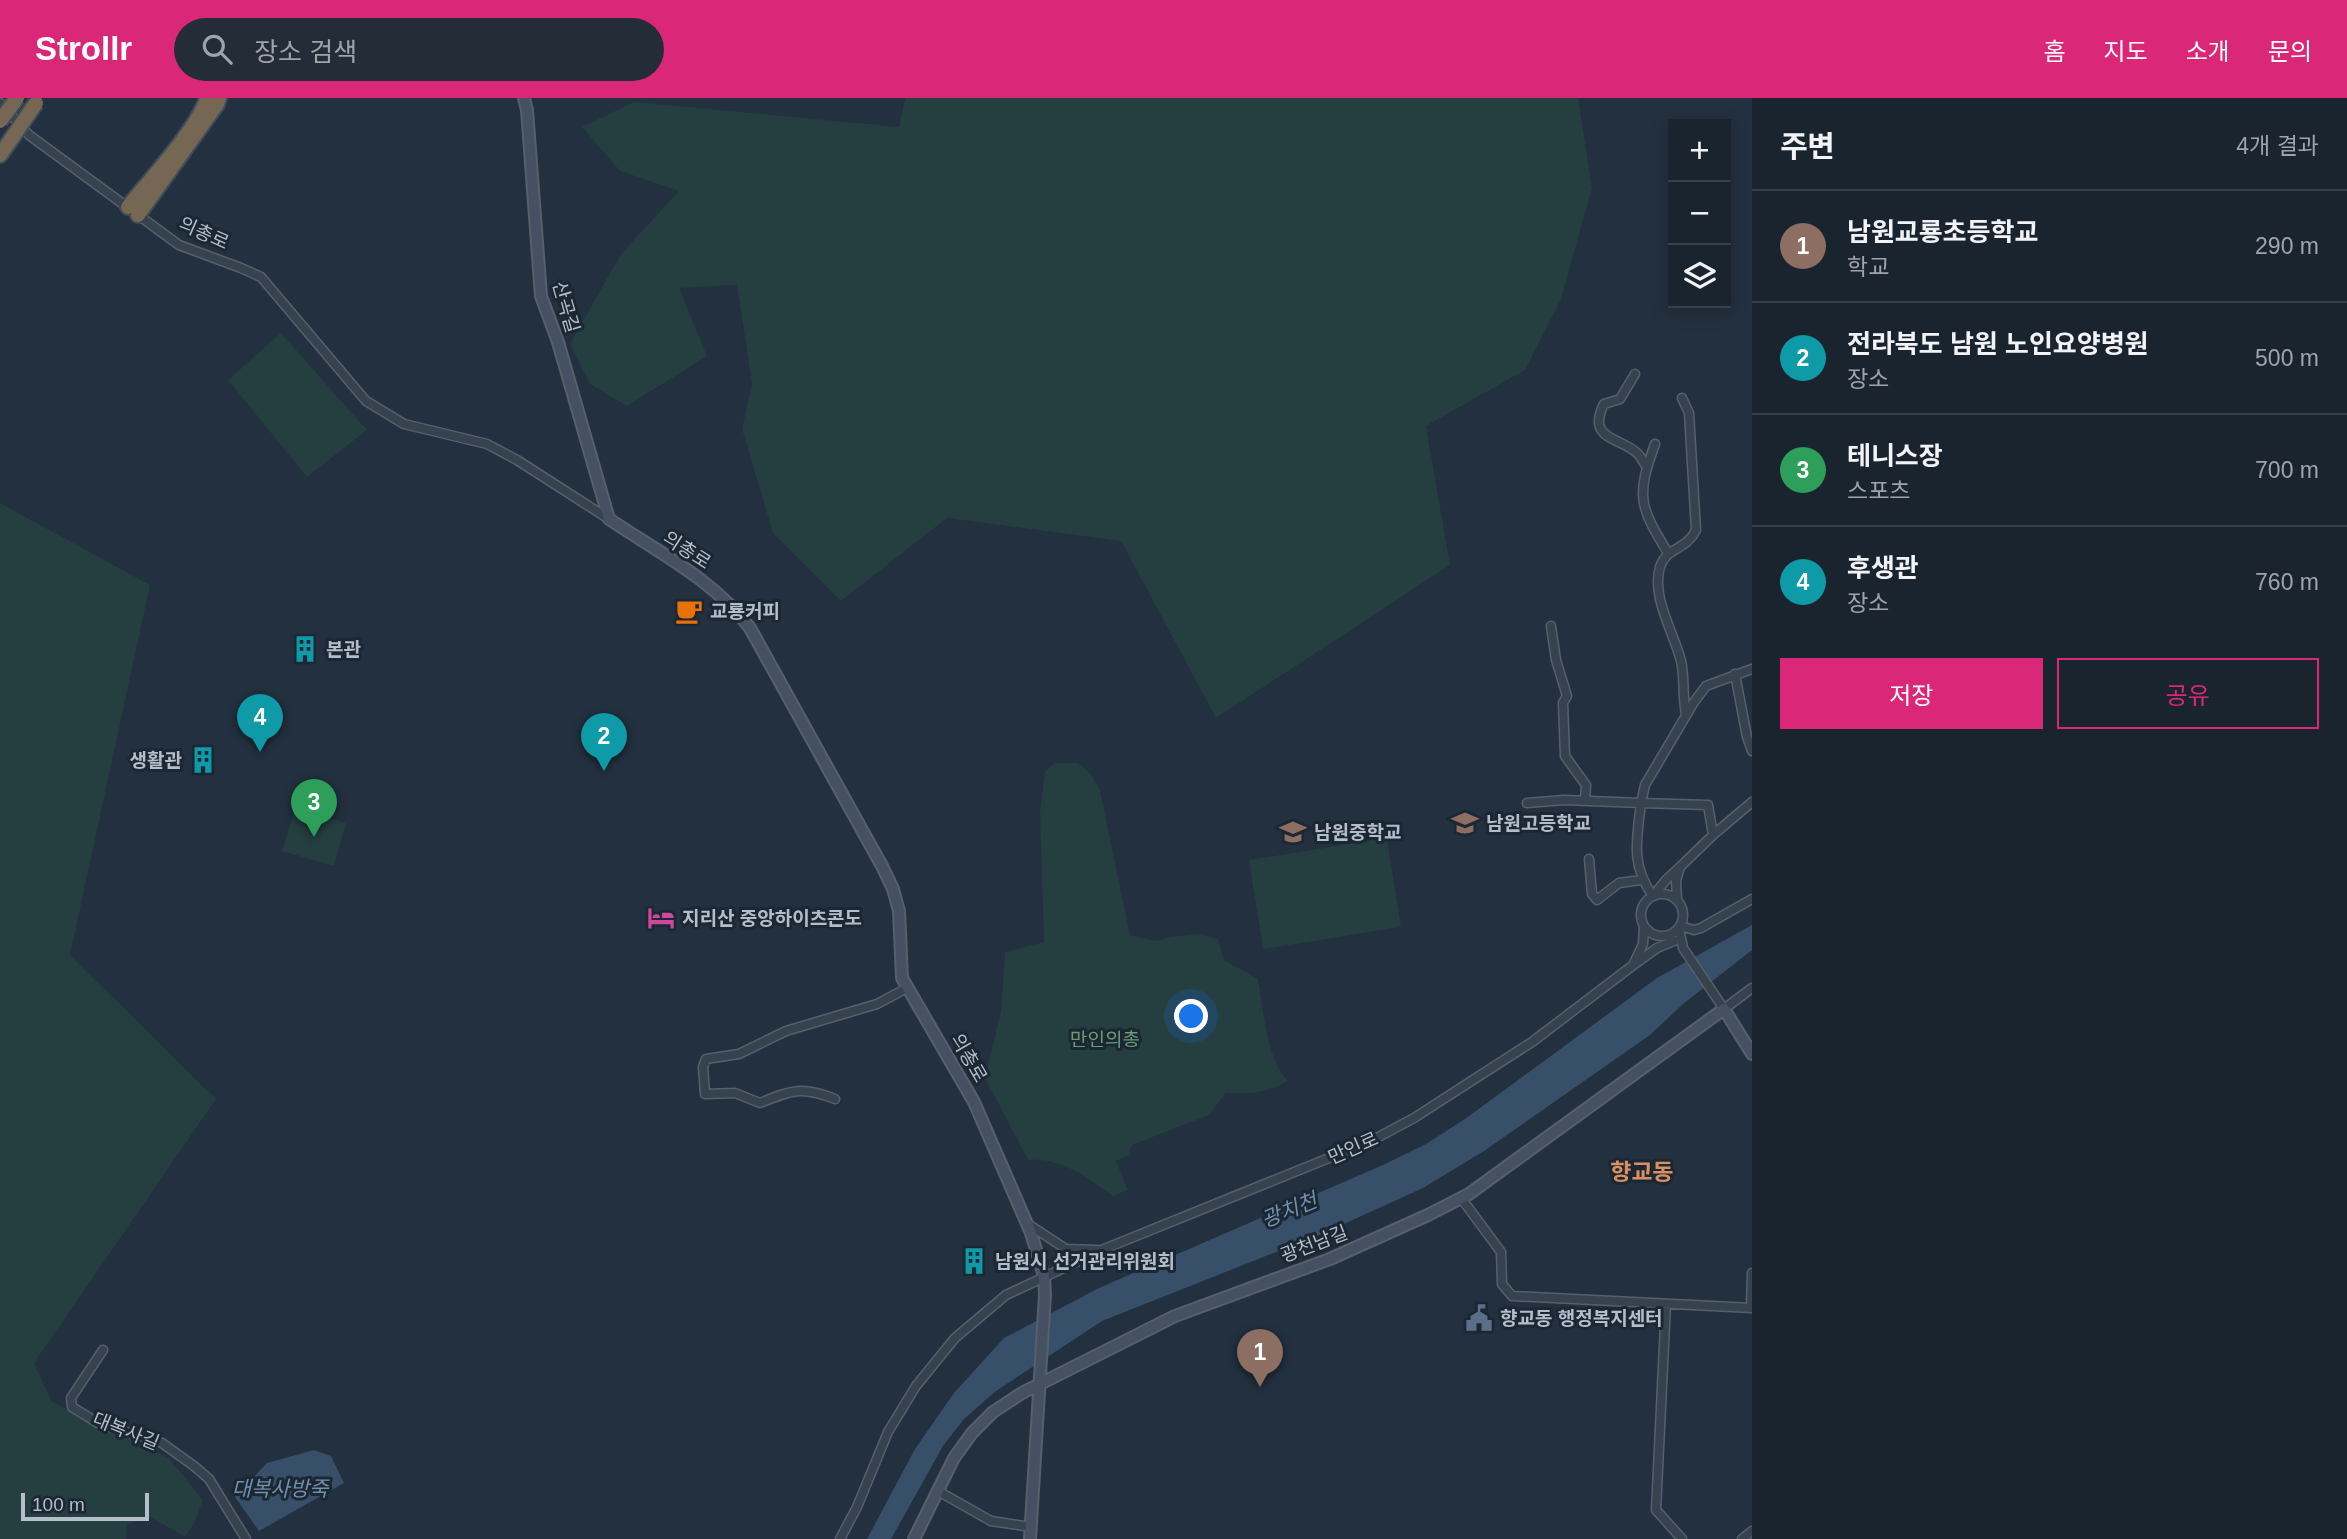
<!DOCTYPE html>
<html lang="ko">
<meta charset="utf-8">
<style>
body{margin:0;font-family:Helvetica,"Noto Sans KR",sans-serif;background:#232c37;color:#f1f3f6}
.controls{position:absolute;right:21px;top:21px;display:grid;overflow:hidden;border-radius:0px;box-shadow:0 4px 18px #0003}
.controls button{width:63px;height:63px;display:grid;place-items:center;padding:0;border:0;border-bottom:2px solid #38414b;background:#1a242f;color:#f1f3f6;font:35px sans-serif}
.scale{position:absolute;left:21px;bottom:18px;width:128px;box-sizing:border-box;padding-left:7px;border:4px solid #b4bdca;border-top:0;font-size:19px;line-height:24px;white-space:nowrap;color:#b4bdca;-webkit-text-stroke:5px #1c2734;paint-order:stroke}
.you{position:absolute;left:1192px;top:919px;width:24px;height:24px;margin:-18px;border:5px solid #fff;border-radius:50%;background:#1a73e8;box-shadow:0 0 0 10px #1a73e833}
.badge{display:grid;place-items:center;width:46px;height:46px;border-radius:50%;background:#db2777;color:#fff;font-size:23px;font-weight:700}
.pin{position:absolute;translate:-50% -58px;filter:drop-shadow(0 2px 4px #0008)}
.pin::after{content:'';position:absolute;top:37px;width:24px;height:21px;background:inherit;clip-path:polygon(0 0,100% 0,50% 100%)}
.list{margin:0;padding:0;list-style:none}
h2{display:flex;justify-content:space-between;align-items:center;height:91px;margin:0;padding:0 28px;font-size:30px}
h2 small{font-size:23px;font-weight:400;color:#9fa4aa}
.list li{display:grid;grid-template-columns:46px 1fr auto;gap:21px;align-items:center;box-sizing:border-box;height:112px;padding:0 28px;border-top:2px solid #38414b}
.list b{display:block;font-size:26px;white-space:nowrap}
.list p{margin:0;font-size:23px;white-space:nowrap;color:#9fa4aa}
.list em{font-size:23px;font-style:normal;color:#9fa4aa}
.actions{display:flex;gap:14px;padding:21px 28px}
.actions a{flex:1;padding:16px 0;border:2px solid #db2777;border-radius:0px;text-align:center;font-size:24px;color:#db2777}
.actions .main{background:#db2777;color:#fff}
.icon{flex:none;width:38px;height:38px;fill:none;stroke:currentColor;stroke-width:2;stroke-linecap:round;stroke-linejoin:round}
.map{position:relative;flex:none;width:1752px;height:1441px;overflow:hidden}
header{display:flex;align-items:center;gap:42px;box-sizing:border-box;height:98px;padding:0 35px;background:#db2777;color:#fff}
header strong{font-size:33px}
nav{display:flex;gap:38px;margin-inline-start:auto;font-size:24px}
.search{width:490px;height:63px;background:#232c37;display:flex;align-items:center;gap:18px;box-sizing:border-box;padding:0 24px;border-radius:38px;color:#9fa4aa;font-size:26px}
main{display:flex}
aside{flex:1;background:#1a242f}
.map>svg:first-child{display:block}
.green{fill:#253e40}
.water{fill:#384f69}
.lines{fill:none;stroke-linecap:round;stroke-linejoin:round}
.street-casing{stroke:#55606d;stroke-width:11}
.secondary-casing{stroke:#55606d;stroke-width:14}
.highway-casing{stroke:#424d5a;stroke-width:18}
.street{stroke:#37424f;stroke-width:8}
.secondary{stroke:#455162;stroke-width:10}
.highway{stroke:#756754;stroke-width:14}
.highway-bridge-casing{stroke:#424d5a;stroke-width:18;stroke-linecap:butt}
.highway-bridge{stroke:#756754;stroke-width:14}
.labels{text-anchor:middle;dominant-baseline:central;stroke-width:6;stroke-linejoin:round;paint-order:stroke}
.street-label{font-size:19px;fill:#b4bdca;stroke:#1c2734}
.poi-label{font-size:19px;font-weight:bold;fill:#b4bdca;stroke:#1c2734;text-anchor:start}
.park-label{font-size:19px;fill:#6a9c73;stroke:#1c2734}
.water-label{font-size:21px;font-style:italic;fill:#728fae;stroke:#1c2734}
.quarter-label{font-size:23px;font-weight:bold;fill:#d98f60;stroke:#1c2734}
</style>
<header>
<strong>Strollr</strong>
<div class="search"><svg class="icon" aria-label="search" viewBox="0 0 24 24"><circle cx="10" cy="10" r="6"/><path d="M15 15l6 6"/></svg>장소 검색</div>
<nav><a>홈</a><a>지도</a><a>소개</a><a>문의</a></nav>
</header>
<main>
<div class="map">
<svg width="1752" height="1441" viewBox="0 0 1752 1441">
<rect width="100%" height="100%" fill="#23303f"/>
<path class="green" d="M905,0H1578L1592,90L1561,201L1525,272L1426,328L1450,467L1216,620L1121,443L947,420L841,503L773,435L742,331L752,286L737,187L679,190L707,258L627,308L590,286L570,246L621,156L679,93L620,73L582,29L634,4L899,29Z
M281,235L367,332L307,379L228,282Z
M0,405L150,487L70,857L216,1001L34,1265L52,1304L169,1360L203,1402L195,1424L185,1439L149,1418L127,1427L126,1441H0Z
M1055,665H1078L1091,676L1100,692L1130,837L1155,843L1169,839L1197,836L1218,841L1224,862L1258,881C1263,910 1267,963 1288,983C1270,994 1247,997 1226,995L1209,1017L1132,1047L1128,1058L1116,1063L1128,1092L1113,1098C1087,1079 1060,1059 1028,1062L985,980L1001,913L1005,854L1044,844L1040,714L1045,674Z
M295,710L346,725L334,768L282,753Z
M1387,740L1401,829L1263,851L1249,762Z"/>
<path class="water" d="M1752,827V852L1683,906L1650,937L1484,1053L1423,1090L1324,1135L1102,1223L996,1293L964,1321L943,1348L891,1441H867L915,1351L954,1295L1004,1240L1099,1190L1383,1067L1426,1046L1465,1021L1657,880Z
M314,1352L331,1358L344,1385L259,1433L235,1399L267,1365Z"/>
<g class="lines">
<defs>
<path id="street" d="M0,5L29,37L179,147L241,170L261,179L366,303L404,326L487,346L517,362L609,421
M1635,276L1620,301L1604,306C1586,342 1620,339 1637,355C1641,358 1644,365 1647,370
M1682,300L1689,315L1696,432C1686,453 1667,448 1660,469C1651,499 1674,535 1681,563C1685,580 1682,598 1686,616
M1655,346C1636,398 1639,408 1668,455
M1551,528L1556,562L1567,598L1563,605L1565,658L1586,687L1585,703
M1735,576L1747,639L1752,653
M1527,705L1564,702L1641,705C1637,740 1630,767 1653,798L1666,782L1680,769L1676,783L1677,801
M1713,737L1708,707L1641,705L1645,687L1694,604L1706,588L1752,571
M1589,761L1592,796L1597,802L1619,785L1641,782
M1680,769L1713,737L1752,704
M1641 817a21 21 0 1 1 42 0a21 21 0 1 1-42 0Z
M1680,828L1694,832L1701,830L1752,801
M1679,830L1683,850L1724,911L1752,890
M1634,865L1643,846L1644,828
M835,1001C802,988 792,992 760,1005L735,995L705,996L703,969L706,961L739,956L786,933L877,906L907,890
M1461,1100L1501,1154L1502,1186L1512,1198L1752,1210
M1028,1126L1066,1151L1097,1152
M1666,1206L1656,1412L1682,1441
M1751,1210L1752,1175
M103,1252L71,1300L72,1309L98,1325L162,1345L194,1368L209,1381L246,1441
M938,1393L991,1423L1031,1429
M840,1441L857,1409L888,1334L916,1288L955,1240L1006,1197L1104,1151L1371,1043L1414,1020L1532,944L1632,868L1657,850L1674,843
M1742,1441L1752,1433"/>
<path id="secondary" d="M524,0L527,12L541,198L558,244L609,421C658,454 714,482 750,530L882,768L893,791L899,813L902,880L974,1004L1031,1135L1044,1178L1045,1197L1030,1441
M914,1441L954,1360L972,1335L993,1314L1022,1295L1175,1218L1330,1161L1428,1117L1469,1096L1724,911L1752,956"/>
<path id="highway" d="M0,57L12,40
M128,109C148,84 199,29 207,0
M138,117L217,6L219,0"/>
</defs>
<use href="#street" class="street-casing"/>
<use href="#secondary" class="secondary-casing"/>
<use href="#highway" class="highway-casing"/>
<use href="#street" class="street"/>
<use href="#secondary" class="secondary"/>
<use href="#highway" class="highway"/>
<defs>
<path id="highway-bridge" d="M0,23L17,0
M12,40L36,5"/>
</defs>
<use href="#highway-bridge" class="highway-bridge-casing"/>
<use href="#highway-bridge" class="highway-bridge"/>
</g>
<defs>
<symbol id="cafe-bare" viewBox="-9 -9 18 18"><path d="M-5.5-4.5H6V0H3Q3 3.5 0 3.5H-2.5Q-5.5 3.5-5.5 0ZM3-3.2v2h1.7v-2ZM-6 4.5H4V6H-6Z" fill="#e8710a" stroke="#1c2734" stroke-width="2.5" paint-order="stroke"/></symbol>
<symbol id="building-bare" viewBox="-9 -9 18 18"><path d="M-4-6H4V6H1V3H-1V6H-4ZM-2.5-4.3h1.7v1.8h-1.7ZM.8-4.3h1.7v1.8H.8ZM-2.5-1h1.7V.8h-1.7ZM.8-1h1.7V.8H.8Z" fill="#0f9aa8" stroke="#1c2734" stroke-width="2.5" paint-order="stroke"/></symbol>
<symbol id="school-bare" viewBox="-9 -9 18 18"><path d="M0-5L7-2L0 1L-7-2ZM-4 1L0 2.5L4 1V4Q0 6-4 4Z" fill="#8d6e63" stroke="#1c2734" stroke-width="2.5" paint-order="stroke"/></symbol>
<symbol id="hotel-bare" viewBox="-9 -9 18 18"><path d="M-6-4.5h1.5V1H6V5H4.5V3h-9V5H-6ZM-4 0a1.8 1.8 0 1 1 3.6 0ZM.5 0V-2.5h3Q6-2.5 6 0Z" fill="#d1479c" stroke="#1c2734" stroke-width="2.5" paint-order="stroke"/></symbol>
<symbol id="civic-bare" viewBox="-9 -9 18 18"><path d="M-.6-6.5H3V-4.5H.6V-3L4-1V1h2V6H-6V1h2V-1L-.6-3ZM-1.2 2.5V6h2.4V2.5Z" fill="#5c6f8a" stroke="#1c2734" stroke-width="2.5" paint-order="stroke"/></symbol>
</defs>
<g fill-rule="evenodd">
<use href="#cafe-bare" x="670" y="494" width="38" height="38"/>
<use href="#building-bare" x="286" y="532" width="38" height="38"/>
<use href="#building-bare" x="184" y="643" width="38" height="38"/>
<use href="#school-bare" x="1446" y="706" width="38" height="38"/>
<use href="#school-bare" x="1274" y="715" width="38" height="38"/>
<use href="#hotel-bare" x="642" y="801" width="38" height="38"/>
<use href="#building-bare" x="955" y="1144" width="38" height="38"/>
<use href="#civic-bare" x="1460" y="1201" width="38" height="38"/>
</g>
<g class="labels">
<g class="street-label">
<text transform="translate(204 135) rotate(24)">의총로</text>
<text transform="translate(566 209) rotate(74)">산곡길</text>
<text transform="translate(687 452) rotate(33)">의총로</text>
<text transform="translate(969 960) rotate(60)">의총로</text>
<text transform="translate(1353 1050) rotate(-24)">만인로</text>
<text transform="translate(1314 1146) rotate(-21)">광천남길</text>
<text transform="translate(126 1333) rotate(22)">대복사길</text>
</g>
<g class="poi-label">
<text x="710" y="513">교룡커피</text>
<text x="326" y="551">본관</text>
<text x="182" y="662" text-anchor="end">생활관</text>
<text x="1486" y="725">남원고등학교</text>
<text x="1314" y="734">남원중학교</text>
<text x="682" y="820">지리산 중앙하이츠콘도</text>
<text x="995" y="1163">남원시 선거관리위원회</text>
<text x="1500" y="1220">향교동 행정복지센터</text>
</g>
<g class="park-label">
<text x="1105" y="941">만인의총</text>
</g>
<g class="water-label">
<text transform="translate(1289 1112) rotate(-22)">광치천</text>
<text x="280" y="1390">대복사방죽</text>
</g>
<g class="quarter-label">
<text x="1642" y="1074">향교동</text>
</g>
</g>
</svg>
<div class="controls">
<button>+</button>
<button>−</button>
<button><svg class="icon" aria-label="layers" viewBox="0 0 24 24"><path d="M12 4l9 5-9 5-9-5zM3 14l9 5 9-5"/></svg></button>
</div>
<div class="scale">100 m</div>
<div class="you"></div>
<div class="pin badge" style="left:1260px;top:1289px;background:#8d6e63">1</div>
<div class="pin badge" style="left:604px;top:673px;background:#0f9aa8">2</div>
<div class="pin badge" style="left:314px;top:739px;background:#2e9e5b">3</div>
<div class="pin badge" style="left:260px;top:654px;background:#0f9aa8">4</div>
</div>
<aside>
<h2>주변<small>4개 결과</small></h2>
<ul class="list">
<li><span class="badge" style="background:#8d6e63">1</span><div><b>남원교룡초등학교</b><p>학교</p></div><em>290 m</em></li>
<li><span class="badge" style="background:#0f9aa8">2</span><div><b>전라북도 남원 노인요양병원</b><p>장소</p></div><em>500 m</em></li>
<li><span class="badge" style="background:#2e9e5b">3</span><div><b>테니스장</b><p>스포츠</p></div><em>700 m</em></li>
<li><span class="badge" style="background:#0f9aa8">4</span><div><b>후생관</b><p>장소</p></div><em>760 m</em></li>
</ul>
<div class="actions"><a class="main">저장</a><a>공유</a></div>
</aside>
</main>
